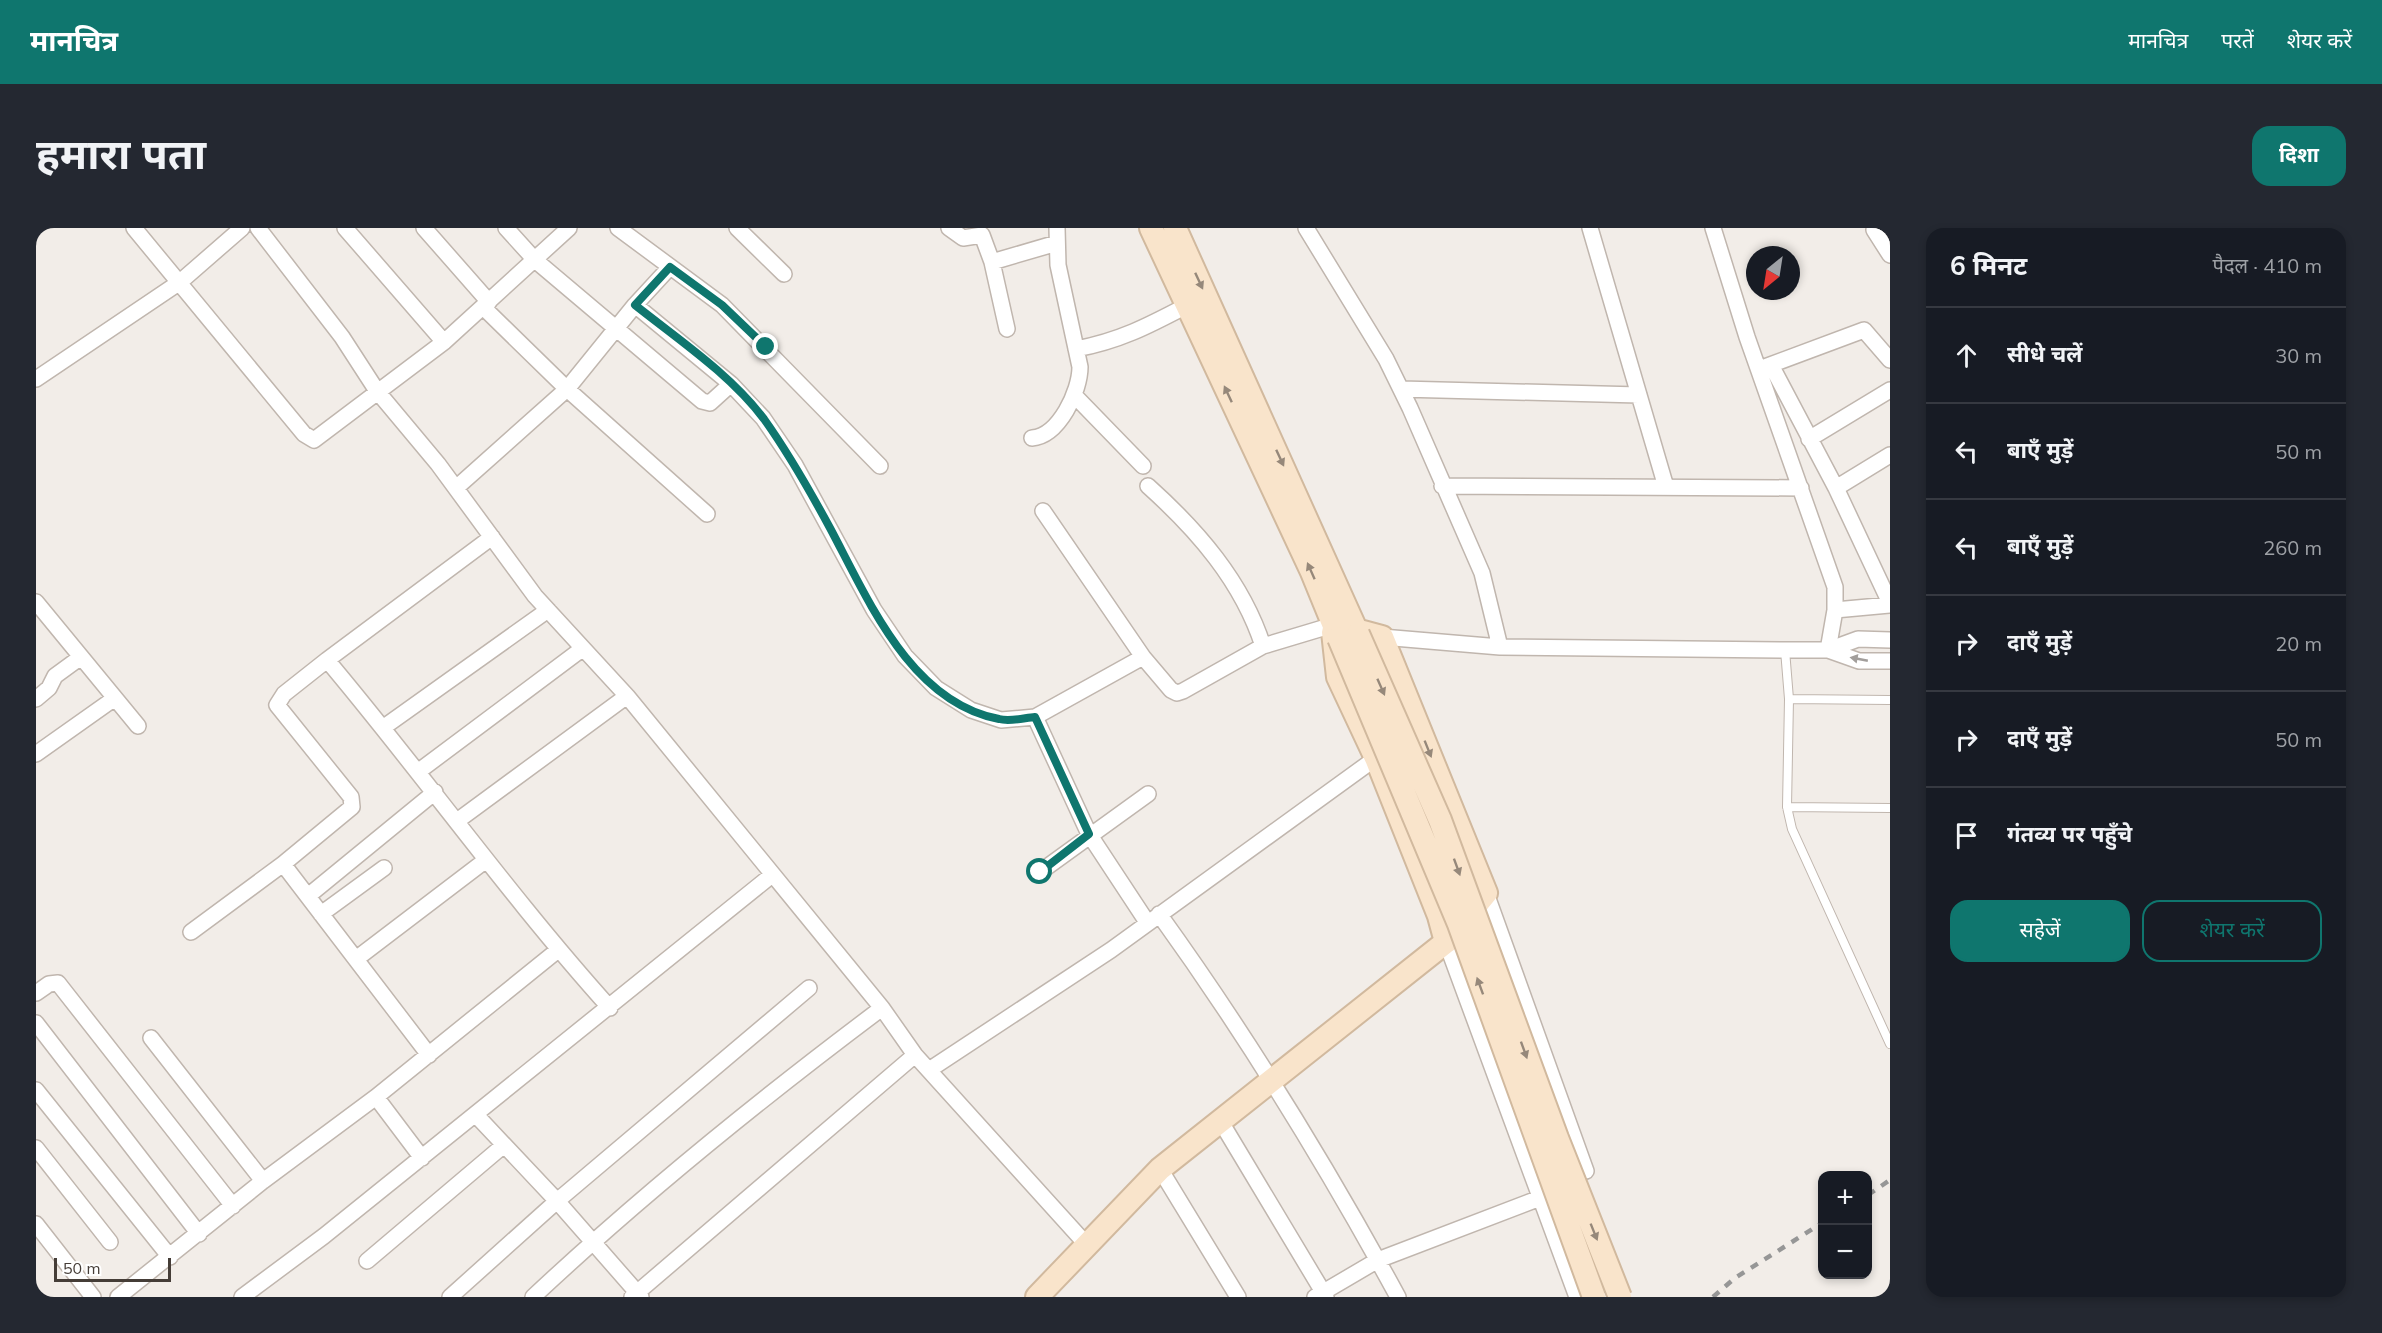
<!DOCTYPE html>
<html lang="hi">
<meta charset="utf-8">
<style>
body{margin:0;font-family:Mulish,"Noto Sans Devanagari",sans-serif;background:#242831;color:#f1f3f6}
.controls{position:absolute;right:18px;bottom:18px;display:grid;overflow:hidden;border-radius:12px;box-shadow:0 3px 9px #0003}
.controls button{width:54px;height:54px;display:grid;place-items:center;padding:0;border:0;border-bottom:2px solid #363941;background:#171b24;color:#f1f3f6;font:30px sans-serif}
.compass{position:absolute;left:1710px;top:18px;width:54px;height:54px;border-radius:50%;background:#171b24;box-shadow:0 3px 9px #0003;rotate:210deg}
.scale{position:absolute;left:18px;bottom:15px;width:117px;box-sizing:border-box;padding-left:6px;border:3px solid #453d37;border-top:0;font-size:16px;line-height:21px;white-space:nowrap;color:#453d37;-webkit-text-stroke:4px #fff;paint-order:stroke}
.stop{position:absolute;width:18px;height:18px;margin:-14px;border:4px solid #0f766e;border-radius:50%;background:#fff}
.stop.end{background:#0f766e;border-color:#fff;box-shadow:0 2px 6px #0008}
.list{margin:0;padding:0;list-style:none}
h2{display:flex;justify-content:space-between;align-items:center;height:78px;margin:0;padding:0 24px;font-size:26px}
h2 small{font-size:20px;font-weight:400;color:#9ea1a6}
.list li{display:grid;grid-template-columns:39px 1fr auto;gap:18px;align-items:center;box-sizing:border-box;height:96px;padding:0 24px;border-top:2px solid #363941}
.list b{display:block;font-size:22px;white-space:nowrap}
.list em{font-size:20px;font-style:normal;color:#9ea1a6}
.actions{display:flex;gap:12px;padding:18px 24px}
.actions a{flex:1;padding:14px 0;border:2px solid #0f766e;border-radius:18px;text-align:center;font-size:21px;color:#0f766e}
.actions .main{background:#0f766e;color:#fff}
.icon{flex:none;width:33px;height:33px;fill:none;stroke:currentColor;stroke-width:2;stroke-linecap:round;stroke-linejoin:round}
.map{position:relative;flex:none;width:1854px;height:1069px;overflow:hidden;border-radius:18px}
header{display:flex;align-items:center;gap:36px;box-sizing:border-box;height:84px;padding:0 30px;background:#0f766e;color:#fff}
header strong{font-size:28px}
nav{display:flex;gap:33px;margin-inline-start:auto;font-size:21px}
.intro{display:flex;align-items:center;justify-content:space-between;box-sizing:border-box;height:144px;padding:0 36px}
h1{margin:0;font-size:42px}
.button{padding:15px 27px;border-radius:18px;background:#0f766e;color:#fff;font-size:21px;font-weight:700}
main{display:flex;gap:36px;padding:0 36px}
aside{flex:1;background:#171b24;border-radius:18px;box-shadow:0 3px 9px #0003}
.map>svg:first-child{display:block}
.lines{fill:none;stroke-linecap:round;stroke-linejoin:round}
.lane-casing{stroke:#c0b6ae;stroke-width:10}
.street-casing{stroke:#c0b6ae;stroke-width:18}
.secondary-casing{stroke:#d1b99e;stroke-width:26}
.lane{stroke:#fff;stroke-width:8}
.street{stroke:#fff;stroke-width:15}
.secondary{stroke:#f9e4cb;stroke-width:22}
.rail{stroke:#969696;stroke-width:4.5;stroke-dasharray:8 8;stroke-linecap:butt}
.secondary-bridge-casing{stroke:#d1b99e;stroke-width:26;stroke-linecap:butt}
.secondary-bridge{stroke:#f9e4cb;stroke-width:22}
.oneway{fill:#96887a}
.oneway2{fill:#a29e9b}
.route{stroke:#0f766e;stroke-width:8}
</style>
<header>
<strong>मानचित्र</strong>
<nav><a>मानचित्र</a><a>परतें</a><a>शेयर करें</a></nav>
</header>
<div class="intro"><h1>हमारा पता</h1><a class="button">दिशा</a></div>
<main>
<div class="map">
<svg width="1854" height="1069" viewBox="0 0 1854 1069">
<rect width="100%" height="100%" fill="#f2ede8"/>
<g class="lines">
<defs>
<path id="lane" d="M1749,422L1753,471L1751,579L1756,601L1854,816
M1753,471L1854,472
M1751,579L1854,580"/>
<path id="street" d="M98,0L268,206L278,212L408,114L533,0
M222,0L306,109L341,163L402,236L499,368L591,468L846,780L879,827L1050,1016
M309,0L408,114
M388,0L453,74
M470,0L499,32L666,173L674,175L695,156
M582,0L686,77L844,238
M701,0L748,46
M913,0L927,10L946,7L956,34
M1270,0L1350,131L1374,180L1446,345L1464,419
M1554,0L1630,259
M1677,0L1711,109L1799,359V382L1792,422
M1838,2L1854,27
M599,77L695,156L727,190L759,237L838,382L869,428L900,460L935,482L965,492L999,489L1107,429L1135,462L1141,465L1147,463L1227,418L1297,397
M447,79L531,161L671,286
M971,101L956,34L1021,15
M1040,121C1083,113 1112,98 1150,78
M1735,137L1800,260L1854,375
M1726,140L1828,102L1854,132
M0,151L144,54L206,0
M1365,161L1603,167
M1039,168L1107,238
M996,210C1023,208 1044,163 1044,139L1022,37L1021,0
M1773,211L1854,162
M1112,258C1161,302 1206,353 1227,418
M1406,258L1765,260
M420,260L531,161L599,77L634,39
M1800,260L1854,227
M1007,283L1107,429
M456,309L291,432C387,546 474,669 574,780
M0,374L102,498
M1799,382L1854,377
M1346,409L1464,419L1749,422H1792L1822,411L1854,412
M1792,422L1823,433H1854
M291,432L248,466L241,477L315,569L316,579L247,636L393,827
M0,471L13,460L19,448L45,429
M999,489L1053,606L1111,694
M348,499L512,382
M0,526L79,470
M383,543L546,421
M421,593L591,468
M1004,644L1112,566
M1450,665L1550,943
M272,668L399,564
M285,686L348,640
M1123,686C1211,808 1290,937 1362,1069
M155,704L247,636
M1410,714L1541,1069
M320,731L450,632
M0,765L13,756L22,755L197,978
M0,795L163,1006
M115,810L227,953
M893,842L1075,722L1340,530
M0,862L134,1029
M440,887L521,973L605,1069
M1185,894L1290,1069
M0,920L74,1014
M386,930L340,869L522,722
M1124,941L1202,1069
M0,996L57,1069
M331,1033L468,917
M82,1069L227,953L340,869
M206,1069L288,1008L736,647
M414,1069L521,973L773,760
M497,1069C607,966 726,870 846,780
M596,1069L879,827
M1279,1069L1342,1032L1504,970"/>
<path id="secondary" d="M1115,0L1276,344L1303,410
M1139,0L1322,406
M1297,404L1302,449L1340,530L1403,688L1410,714
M1001,1069L1124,941L1410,714L1450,665L1346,409L1320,402"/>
</defs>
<use href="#lane" class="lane-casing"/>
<use href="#street" class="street-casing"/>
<use href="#secondary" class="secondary-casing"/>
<use href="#lane" class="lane"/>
<use href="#street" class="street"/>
<use href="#secondary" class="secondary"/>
<path class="rail" d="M1832,967L1854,952
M1677,1069L1699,1050L1786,995"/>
<defs>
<path id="secondary-bridge" d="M1322,406L1404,592L1521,910L1584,1069
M1303,410L1423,696L1558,1069"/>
</defs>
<use href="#secondary-bridge" class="secondary-bridge-casing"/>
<use href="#secondary-bridge" class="secondary-bridge"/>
</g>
<defs><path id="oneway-solid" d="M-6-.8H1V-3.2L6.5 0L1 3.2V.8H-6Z" transform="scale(1.5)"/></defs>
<g class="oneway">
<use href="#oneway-solid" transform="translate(1163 53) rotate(65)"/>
<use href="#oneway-solid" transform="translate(1192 166) rotate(-115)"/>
<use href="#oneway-solid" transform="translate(1244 230) rotate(65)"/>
<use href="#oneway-solid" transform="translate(1275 343) rotate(-114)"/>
<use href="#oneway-solid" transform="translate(1345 459) rotate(66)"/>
<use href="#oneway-solid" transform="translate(1392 521) rotate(68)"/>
<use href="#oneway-solid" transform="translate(1421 639) rotate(70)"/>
<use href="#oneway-solid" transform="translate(1444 758) rotate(-110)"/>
<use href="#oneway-solid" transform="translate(1488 822) rotate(70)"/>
<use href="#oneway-solid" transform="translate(1558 1004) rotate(68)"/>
</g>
<use class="oneway2" href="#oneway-solid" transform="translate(1823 431) rotate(-169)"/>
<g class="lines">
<path class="route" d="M730,119L686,77L634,39L599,77C643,112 694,146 728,191C753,226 774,263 794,300C832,371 874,474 963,491C974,494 988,490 999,489L1053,606L1004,644"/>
</g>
</svg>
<div class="controls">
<button>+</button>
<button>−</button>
</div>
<svg class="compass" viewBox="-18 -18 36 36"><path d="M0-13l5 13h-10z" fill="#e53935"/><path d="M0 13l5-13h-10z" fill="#9ea1a6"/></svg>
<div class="scale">50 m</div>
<div class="stop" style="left:1004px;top:644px"></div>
<div class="stop end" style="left:730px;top:119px"></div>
</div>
<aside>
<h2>6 मिनट<small>पैदल · 410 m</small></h2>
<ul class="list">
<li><svg class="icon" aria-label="ahead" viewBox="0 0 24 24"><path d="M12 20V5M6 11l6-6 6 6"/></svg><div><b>सीधे चलें</b></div><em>30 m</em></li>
<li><svg class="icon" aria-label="left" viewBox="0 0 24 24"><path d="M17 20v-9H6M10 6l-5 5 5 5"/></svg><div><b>बाएँ मुड़ें</b></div><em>50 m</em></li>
<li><svg class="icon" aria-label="left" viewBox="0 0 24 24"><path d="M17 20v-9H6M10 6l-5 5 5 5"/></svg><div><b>बाएँ मुड़ें</b></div><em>260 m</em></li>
<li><svg class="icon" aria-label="right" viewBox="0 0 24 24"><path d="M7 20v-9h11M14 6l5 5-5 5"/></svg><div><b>दाएँ मुड़ें</b></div><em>20 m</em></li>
<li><svg class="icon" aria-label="right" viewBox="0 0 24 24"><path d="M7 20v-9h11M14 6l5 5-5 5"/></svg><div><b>दाएँ मुड़ें</b></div><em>50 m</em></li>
<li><svg class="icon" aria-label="arrive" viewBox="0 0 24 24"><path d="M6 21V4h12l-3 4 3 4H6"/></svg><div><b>गंतव्य पर पहुँचे</b></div></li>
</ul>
<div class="actions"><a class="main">सहेजें</a><a>शेयर करें</a></div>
</aside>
</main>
